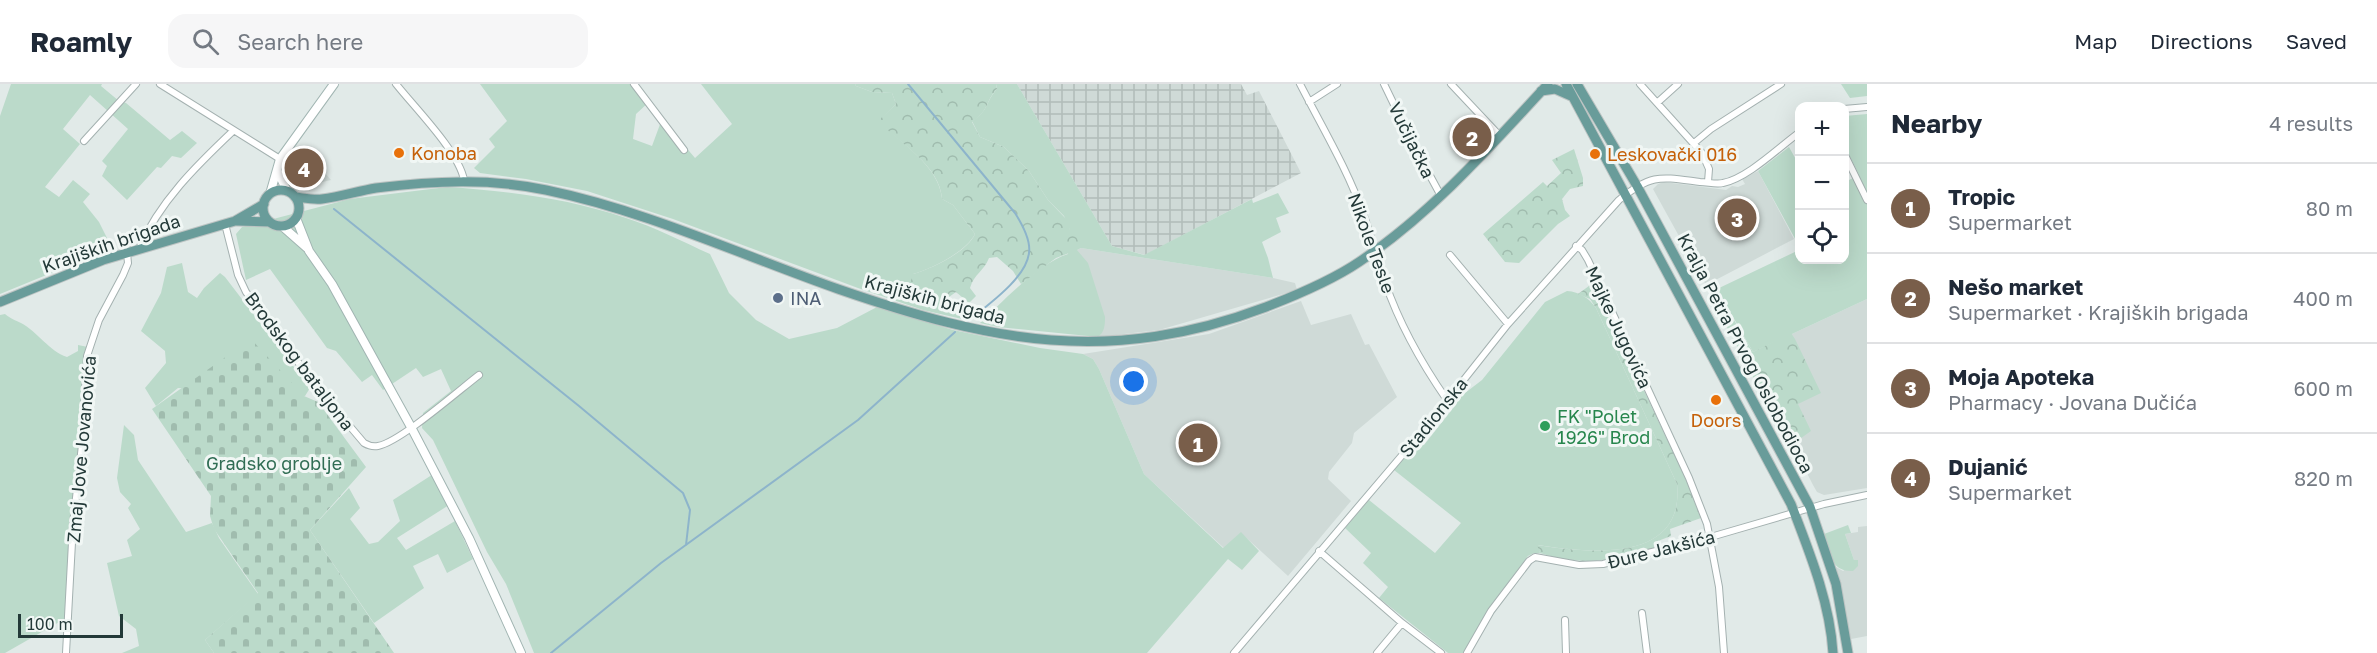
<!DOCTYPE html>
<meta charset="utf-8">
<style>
body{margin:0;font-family:"Golos Text",sans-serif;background:#f6f6f7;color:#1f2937}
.controls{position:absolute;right:18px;top:18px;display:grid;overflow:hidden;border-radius:12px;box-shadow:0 6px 24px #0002}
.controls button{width:54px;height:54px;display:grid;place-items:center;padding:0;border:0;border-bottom:2px solid #e0e1e3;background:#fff;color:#1f2937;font:30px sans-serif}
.scale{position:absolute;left:18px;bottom:15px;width:105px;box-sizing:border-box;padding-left:6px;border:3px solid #233938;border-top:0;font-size:16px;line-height:21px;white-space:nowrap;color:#233938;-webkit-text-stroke:4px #f1f7f5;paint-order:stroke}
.you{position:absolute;left:1134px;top:298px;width:21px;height:21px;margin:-15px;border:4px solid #fff;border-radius:50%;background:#1a73e8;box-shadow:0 0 0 9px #1a73e833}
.badge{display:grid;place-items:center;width:39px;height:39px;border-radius:50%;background:#795e4a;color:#fff;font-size:20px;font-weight:700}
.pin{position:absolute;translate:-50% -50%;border:3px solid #fff;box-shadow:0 2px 6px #0006}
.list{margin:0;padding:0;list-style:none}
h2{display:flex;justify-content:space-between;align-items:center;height:78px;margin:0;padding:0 24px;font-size:26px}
h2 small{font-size:20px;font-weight:400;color:#747a83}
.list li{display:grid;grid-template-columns:39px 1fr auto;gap:18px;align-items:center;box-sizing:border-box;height:90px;padding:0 24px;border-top:2px solid #e0e1e3}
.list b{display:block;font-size:22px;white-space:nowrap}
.list p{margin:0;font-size:20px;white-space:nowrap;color:#747a83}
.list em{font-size:20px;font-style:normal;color:#747a83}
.icon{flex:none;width:33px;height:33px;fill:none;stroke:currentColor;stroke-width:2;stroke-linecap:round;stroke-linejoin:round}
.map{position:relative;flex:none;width:1867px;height:569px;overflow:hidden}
header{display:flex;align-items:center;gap:36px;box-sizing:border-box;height:84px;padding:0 30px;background:#fff;border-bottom:2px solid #e0e1e3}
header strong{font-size:28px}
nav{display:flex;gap:33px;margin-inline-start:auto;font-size:21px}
.search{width:420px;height:54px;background:#f6f6f7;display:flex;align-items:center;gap:15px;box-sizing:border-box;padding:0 21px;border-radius:18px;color:#747a83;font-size:22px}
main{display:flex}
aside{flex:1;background:#fff}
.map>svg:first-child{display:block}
.built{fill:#cfdad7}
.industrial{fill:url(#industrial-grid)}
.green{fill:#bbdaca}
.forest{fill:url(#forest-crowns)}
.cemetery{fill:url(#cemetery-stones)}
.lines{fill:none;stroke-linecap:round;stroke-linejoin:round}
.stream{stroke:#8db4cb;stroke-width:2}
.street-casing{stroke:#a4b1b0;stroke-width:8}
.secondary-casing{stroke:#a1b5b2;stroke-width:10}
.primary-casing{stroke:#bdc4c3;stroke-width:11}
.street{stroke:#fff;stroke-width:6}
.secondary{stroke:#fff;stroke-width:8}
.primary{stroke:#699c9a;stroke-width:9}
.food-dot{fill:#e8710a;stroke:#f1f7f5;stroke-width:2}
.service-dot{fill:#5c6f8a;stroke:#f1f7f5;stroke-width:2}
.leisure-dot{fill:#2e9e5b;stroke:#f1f7f5;stroke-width:2}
.labels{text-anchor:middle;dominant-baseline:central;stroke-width:6;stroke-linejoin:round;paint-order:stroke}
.street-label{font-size:18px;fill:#233938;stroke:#f1f7f5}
.food-label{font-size:18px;fill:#c56008;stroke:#f1f7f5;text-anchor:start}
.service-label{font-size:18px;fill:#4e5e75;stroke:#f1f7f5;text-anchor:start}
.leisure-label{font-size:18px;fill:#27864d;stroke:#f1f7f5;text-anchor:start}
.park-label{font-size:18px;fill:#306d54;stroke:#f1f7f5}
</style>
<header>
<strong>Roamly</strong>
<div class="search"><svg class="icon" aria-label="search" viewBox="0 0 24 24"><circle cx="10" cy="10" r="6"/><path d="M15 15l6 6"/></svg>Search here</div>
<nav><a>Map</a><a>Directions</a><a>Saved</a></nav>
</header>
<main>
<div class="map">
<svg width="1867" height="569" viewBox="0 0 1867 569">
<defs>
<pattern id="industrial-grid" width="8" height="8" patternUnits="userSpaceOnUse" patternTransform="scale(1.5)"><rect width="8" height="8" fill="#cfdad7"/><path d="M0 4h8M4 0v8" fill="none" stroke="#b1bcb9"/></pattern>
<pattern id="forest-crowns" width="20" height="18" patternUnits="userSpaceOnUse" patternTransform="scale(1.5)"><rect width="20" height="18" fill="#bbdaca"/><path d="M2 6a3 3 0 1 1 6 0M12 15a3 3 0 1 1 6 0" fill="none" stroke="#a0bcae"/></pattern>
<pattern id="cemetery-stones" width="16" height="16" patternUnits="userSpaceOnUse" patternTransform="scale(1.5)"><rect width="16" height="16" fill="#bbdaca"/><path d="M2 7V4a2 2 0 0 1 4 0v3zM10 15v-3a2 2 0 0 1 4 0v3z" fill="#a0bcae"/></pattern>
</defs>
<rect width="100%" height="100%" fill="#e1eae8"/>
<path class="built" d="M299,62L305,66L331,96L305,102L300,97L286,81Z
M1758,87L1794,155L1706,201L1653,105L1658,100L1664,98L1726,106L1732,102L1738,103L1745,100L1742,95Z
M1081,164L1273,194L1295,199L1297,206L1159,246L1098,253L1101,250L1077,166Z
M1867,215V404L1824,411L1817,408L1813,401L1747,271Z
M1301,217L1311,241L1351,230L1365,261L1369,260L1397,313L1354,349L1352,359L1329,388L1328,395L1351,417L1288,492L1241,449L1224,464L1144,390L1099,285L1093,275L1083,270L1209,250Z
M1867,442V552L1851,555L1836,483L1843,487L1858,476H1854L1845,450L1858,448V443Z"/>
<path class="industrial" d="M1017,0H1241L1247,11L1259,7L1301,89L1145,171L1112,162Z"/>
<path class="green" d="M11,0H102L101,2L119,17L126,19L170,56L182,47L197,59L181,74L172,72L161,84L157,83L127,116L102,92L107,82L102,77L128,45L90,11L63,45L80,60L45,103L59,113L73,96L90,110L83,118L99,138L111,162L105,170L83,176L0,210V32Z
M480,0H633L649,18L636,30L633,55L652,62L662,35L695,74L732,40L701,0H855L856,2L872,8L892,9L896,20L879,37C901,60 939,81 942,115L953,121L975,150C966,168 931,185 913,190L920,215C930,216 935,222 944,216L969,219L973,225L962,235L923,226L858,204L673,135L587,107L526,95L480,89L474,84L495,63L489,55L507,37Z
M996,0H1017L1112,162L1144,171L1252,115L1253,119L1278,109L1289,129L1276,134L1281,148L1262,158L1268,174L1273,194L1081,164L1077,166L1088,179L1105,233C1105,240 1105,248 1098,253L998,243L980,239C1002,218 1039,179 1068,170L1070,146L1064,132L1048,116L1029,87L1004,63L980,53L972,37C989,27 985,18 997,5Z
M1841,0H1867V12L1850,14Z
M1867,30V215L1753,268L1717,205L1799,166L1800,176H1844L1845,98L1859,91L1845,63V32Z
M1789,63L1799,81V162L1758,87Z
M447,103C508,107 568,114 626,134C655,143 683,158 710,170L729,209L756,236L789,255L837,244L877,223L953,246L1040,264L1083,270L1093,275L1099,285L1144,390L1223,464L1241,448L1259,467L1242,486L1228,475L1147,569H534L506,500L487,468L433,356L422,344L423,329L451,307L441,285L423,293L416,284L383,306L372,291L362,298L336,267L327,264L270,185L246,196L236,150L242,143L350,115Z
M182,179L188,208L197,214L204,204L220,189L225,193L310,304L305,312L178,304L156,322L145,304L166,279L165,267L141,247L161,209L167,183Z
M1567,207C1580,208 1589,214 1596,224L1677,400C1685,480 1589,469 1538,461L1540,469H1534L1528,472L1488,525L1464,569H1448L1379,514L1388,503L1363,479L1371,469L1345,444L1369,416L1435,469L1461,439L1394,386L1412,363L1424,361L1454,323L1452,319L1482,296L1545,218Z
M5,230C11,235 15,236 21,239C38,248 49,267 67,273L78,267V261L88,263L84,387L71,467L68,533L5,569H0V231Z
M124,341L134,351L138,376L186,448L212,439L219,454L258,510L205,556L214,569H122L139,562L136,545L119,532L107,479L132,472L127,456L140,445L128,424L131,420L120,408L117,394Z
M438,387L449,421L397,454L406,466L455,437L473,475L447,489L438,470L413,482L424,504L374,539L310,446L349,404L360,424L350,435L369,460L378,458L400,437L393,416Z
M1848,441L1851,449L1845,450L1854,476H1858V482L1853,487C1830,488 1830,468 1824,450Z"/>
<path class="forest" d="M855,0H996L997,5C984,19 991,24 972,38L980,53L1004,63L1029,87L1048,116L1069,138L1070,146H1075L1079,160L1077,166L1056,174L1021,200L1013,187L997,173L989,174C984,187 974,190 970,204L976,212L969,219L956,208L939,220L920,215L909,203L913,190C931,185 967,168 975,150L953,121L942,115C940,81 900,60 878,37L896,20L892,9L872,8L856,2Z
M1574,65L1583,94V102L1570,105L1562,115L1565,126L1570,132L1558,140L1519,179L1505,178L1483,150L1543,98L1547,102L1561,89L1552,76Z
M1593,199L1684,391L1701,434L1670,445L1671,452L1658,457L1660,464C1612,475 1589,484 1540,469L1537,461C1589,469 1685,480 1677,400L1596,224L1590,215L1578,210Z
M1718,209L1753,268L1791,249L1795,255L1821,309L1798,320L1811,347L1794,359L1788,358L1780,344L1717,224L1713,214Z"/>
<path class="cemetery" d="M251,255L304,312L318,318L366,383L310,446L394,569H214L205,556L258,509L214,445L210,432L211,412L152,325Z"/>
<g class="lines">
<path class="stream" d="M908,0L1015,129C1022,140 1031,156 1029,169C1026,195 986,222 967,238
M334,125L579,322L683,409L690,426L686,461
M551,569L661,479L858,336L955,248"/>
<defs>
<path id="street" d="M160,0L280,75
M396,0C415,24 459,68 464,96
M634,0L684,66
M1300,0C1322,43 1348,86 1364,132C1372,154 1377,176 1385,198C1399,239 1422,280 1447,316
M1384,0L1415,64L1441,112
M1451,0L1499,51
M1640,0L1702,69L1709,85L1708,98
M1309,18L1337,0
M1658,18L1678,0
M1844,25L1867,23
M84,57L136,0
M1694,59L1711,45L1781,0
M1844,69L1867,116
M225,140L238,191L246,208L315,301L364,359C369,362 372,363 378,362C400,358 458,307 479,291
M1576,162L1582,166L1588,176L1689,394L1707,440L1719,503L1724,569
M139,165C159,118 197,81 233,47
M1450,171L1508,240
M1319,467L1402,539L1441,569
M1642,529L1647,569
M1565,536L1566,569
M66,569L73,440L82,361L87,272L99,236L123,191L128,179L127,169
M1234,569L1432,336L1508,240L1619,116C1652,89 1661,93 1700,98C1708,98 1716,101 1723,99C1748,94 1779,63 1800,48
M1377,569L1402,539
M1467,569L1491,527L1529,477L1535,473L1579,481L1603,480L1697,457L1824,420L1867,411"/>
<path id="secondary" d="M277,86L287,107
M270,110L280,75L334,0
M296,134L309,167L332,200L411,343L469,454L521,569
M282,142L307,164"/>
<path id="primary" d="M1566,0L1791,420C1809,467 1830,518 1833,569
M1577,0L1637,102L1810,423L1836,500L1848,569
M1541,7L1555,5L1573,13
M263 124a18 18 0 1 1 36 0a18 18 0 1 1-36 0Z
M295,113C304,114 313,116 322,115C340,113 358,107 376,104C433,97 489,94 546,106C647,127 741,171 838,205C991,258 1110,282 1266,223C1297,211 1331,197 1359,178C1431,130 1490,63 1548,0
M237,137L270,138
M0,218L103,176L235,137L264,120"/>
</defs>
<use href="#street" class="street-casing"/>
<use href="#secondary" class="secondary-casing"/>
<use href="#primary" class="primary-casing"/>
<use href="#street" class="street"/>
<use href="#secondary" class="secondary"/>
<use href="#primary" class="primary"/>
</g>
<g class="food-dot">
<circle cx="399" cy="69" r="6"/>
<circle cx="1595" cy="70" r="6"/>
<circle cx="1716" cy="316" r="6"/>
</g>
<circle class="service-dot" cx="778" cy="214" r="6"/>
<circle class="leisure-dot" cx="1545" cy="342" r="6"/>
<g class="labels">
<g class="street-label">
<text transform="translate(1412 56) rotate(64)">Vučijačka</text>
<text transform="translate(111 159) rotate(-19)">Krajiških brigada</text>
<text transform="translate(1372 159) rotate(70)">Nikole Tesle</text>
<text transform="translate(935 215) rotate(15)">Krajiških brigada</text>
<text transform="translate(1619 243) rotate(65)">Majke Jugovića</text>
<text transform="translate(1746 269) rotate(62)">Kralja Petra Prvog Oslobodioca</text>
<text transform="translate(300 277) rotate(53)">Brodskog bataljona</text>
<text transform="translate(1433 333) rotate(-51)">Stadionska</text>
<text transform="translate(81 365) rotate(-85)">Zmaj Jove Jovanovića</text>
<text transform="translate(1661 465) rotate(-14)">Đure Jakšića</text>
</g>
<g class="food-label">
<text x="411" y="69">Konoba</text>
<text x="1607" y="70">Leskovački 016</text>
<text x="1716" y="336" text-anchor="middle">Doors</text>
</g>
<g class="service-label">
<text x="790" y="214">INA</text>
</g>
<g class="leisure-label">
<text x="1557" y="332">FK "Polet<tspan x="1557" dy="21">1926" Brod</tspan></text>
</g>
<g class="park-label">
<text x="274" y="379">Gradsko groblje</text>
</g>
</g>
</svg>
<div class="controls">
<button>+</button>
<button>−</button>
<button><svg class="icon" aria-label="locate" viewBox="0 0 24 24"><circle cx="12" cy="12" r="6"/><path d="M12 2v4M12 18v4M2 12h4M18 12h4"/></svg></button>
</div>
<div class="scale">100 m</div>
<div class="you"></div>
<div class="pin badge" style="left:1198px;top:359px">1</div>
<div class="pin badge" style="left:1472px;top:53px">2</div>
<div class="pin badge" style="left:1737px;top:134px">3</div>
<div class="pin badge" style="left:304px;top:84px">4</div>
</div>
<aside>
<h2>Nearby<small>4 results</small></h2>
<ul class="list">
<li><span class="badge">1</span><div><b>Tropic</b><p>Supermarket</p></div><em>80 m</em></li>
<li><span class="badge">2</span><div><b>Nešo market</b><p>Supermarket · Krajiških brigada</p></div><em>400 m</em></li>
<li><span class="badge">3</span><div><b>Moja Apoteka</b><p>Pharmacy · Jovana Dučića</p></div><em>600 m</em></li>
<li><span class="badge">4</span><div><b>Dujanić</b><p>Supermarket</p></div><em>820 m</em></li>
</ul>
</aside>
</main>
